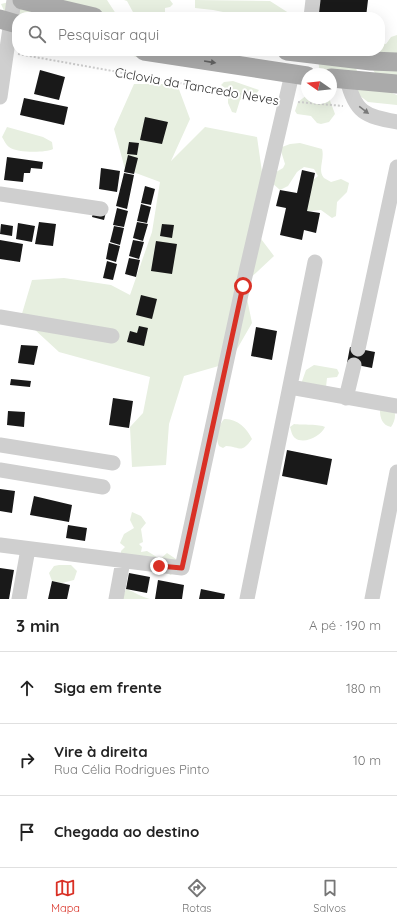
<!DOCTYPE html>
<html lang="pt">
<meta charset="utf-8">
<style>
body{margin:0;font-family:Quicksand,sans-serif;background:#f6f6f6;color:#222}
.compass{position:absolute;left:301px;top:68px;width:36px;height:36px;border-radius:50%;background:#fff;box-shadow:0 4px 16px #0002;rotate:284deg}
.stop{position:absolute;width:12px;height:12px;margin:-9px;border:3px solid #d93025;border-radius:50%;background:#fff}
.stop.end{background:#d93025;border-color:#fff;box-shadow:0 1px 4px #0008}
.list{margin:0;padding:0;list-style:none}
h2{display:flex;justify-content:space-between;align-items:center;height:52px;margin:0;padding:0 16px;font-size:17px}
h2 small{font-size:13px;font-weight:400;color:#767676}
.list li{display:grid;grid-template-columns:26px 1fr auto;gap:12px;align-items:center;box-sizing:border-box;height:72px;padding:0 16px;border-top:1px solid #e0e0e0}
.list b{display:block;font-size:15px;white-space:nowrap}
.list p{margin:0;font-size:13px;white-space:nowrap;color:#767676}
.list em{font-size:13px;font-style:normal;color:#767676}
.icon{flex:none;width:22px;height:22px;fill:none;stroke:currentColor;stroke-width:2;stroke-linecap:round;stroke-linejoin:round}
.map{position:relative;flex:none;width:397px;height:599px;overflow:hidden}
.search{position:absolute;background:#fff;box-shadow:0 4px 16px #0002;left:12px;right:12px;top:12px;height:44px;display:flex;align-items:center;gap:10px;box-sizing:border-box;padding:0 14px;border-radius:16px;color:#767676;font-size:15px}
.sheet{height:268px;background:#fff}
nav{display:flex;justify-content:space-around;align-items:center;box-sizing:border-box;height:56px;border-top:1px solid #e0e0e0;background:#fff;font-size:11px;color:#767676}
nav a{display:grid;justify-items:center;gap:2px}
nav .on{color:#d93025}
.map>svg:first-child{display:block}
.green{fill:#e7efe0}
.building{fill:#191919}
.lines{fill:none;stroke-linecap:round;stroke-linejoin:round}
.path{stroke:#cfcfcf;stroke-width:2;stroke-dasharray:2 2;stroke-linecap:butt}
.minor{stroke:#cfcfcf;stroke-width:15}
.major{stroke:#aaa;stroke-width:19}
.oneway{fill:#626262}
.oneway2{fill:#797979}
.route{stroke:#d93025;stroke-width:5}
.labels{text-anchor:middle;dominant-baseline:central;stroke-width:4;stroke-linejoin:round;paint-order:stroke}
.street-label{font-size:13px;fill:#323232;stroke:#fff}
</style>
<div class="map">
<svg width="397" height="599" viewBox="0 0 397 599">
<rect width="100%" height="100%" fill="#fff"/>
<path class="green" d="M17,0H107L118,17H17L6,15L1,4Z
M124,0H170L173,4L170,7L165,8V17H131L134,14L127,1Z
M195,0L270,1L295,17H248L213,10L195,8Z
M397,35V85L375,73L370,65L356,68L359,77L384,90L397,95V105L368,102L331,74H320L317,51H380V43L386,44L391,37Z
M117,51H156L140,58Z
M233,81L259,90L256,94L240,100L236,113L232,112L228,103V90L221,85L224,82Z
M134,84H177L190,119L171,161L205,127L257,137L264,186L255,231L274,256L244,284L252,323L229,363L184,376L169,424L166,465L132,467L130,427L143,413L150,377L59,352L21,317L32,280L64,278L111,285L130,295L152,232L160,182L125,169L114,129Z
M307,95V98H329L335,114L329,122L321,124L317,123L311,116L297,114L295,111L298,102Z
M7,127L43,137L52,142L53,149C45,153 17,153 9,147C6,145 4,140 2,137Z
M300,143L322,149C325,159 317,170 324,178L331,182L341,179L349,183L347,192L337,202L336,216L332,218L321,210L304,212L310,182L318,176L314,169L304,167L301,169L297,172L288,186L280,190L272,183L276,172L283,168L285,164L281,151L282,147L290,144Z
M314,365L337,369L339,373L337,377L327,378L326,387L301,384L306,370Z
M394,409C396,416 395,421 391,427C382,425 380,418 380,410Z
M224,419C236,418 247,428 252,439C241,454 241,447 226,446L223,448L219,446C215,438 218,426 224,419Z
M294,424C302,425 320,424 325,427C321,436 304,445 295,438C292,436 291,430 290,427Z
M132,512L141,516L146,523L141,529L143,542L139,544L142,547L141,552L147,551L160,559L167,553L176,559V568L171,575L121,557V551L125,547L120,543L124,534L134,528L130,520Z
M59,565H71L77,571L74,580L62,583L52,581L49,573L54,566Z
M126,589C135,592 141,597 150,599H122Z"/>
<path class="building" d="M316,0H368L366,17H314Z
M40,70L65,77L59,100L34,94Z
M24,98L68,107L64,125L20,115Z
M145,117L168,122L162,144L140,140Z
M129,142L139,143L137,155L127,154Z
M128,155L138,158L134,174L124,172Z
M7,157L43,162L42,169L31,168L30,173H24L23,182L4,180Z
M101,168L120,171L117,192L99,189Z
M302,170L315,173L307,211L320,213L316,233L304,230L302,240L280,235L286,208L276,206L280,190L297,193Z
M124,173L134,175L127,209L116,206Z
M145,186L155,189L151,205L141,203Z
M141,204L151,207L147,223L137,221Z
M117,208L128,211L124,227L113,225Z
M94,209L106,212L104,220L92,217Z
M39,222L56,224L53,246L35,244Z
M137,222L148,224L143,241L133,238Z
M18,223L35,226L32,242L16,239Z
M1,224L13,226L12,236L0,234Z
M162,224L174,225L172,238L160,236Z
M114,226L124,228L120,245L110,242Z
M0,240L23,244L20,262L0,259Z
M133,240L144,242L139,259L129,256Z
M156,241L177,244L172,274L151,271Z
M109,243L120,246L116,262L106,259Z
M129,258L140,260L136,277L125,274Z
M107,261L117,264L113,280L103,278Z
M141,295L157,299L152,319L136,315Z
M139,326L148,328L144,346L127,342L130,331L137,333Z
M256,327L277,331L272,360L251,356Z
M21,345L38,346L34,365L18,363Z
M350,347L375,352L372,368L347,363Z
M11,379L31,381L30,387L10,385Z
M113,398L133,401L129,428L109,425Z
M8,411L25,412L24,427L7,425Z
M287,450L332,459L327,485L282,476Z
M0,489L15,491L12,513L0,511Z
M34,496L72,505L69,522L30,515Z
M68,525L87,528L85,541L66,538Z
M0,568L14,570L9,599H0Z
M129,573L150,577L147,593L126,589Z
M158,580L184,585L182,599H155Z
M52,581L70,585L67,599H48Z
M201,589L225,594L224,599H199Z"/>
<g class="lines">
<path class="path" d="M18,54L274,100
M298,102L343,106"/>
<path class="minor" d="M311,17L313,0
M347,79C355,113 365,116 397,122
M0,97L14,0
M0,194L101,209
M0,317L112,336
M358,349L397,167
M290,387L397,406
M346,398L354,365
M0,445L113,463
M0,470L103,487
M0,545L182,568L243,285L292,74
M19,599L28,549
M116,599L123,561
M247,599L315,262
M372,599L397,472"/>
<path class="major" d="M22,0L94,17
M0,19L17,24
M144,51L307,76
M287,51L371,61L397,62
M331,78L397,84"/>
</g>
<defs><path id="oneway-solid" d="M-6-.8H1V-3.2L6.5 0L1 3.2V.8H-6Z"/></defs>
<use class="oneway" href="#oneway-solid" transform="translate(210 62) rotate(9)"/>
<use class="oneway2" href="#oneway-solid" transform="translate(364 110) rotate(37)"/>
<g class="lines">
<path class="route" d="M159,566L182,568L243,286"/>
</g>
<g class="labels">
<g class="street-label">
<text transform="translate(197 86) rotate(10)">Ciclovia da Tancredo Neves</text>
</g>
</g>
</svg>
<svg class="compass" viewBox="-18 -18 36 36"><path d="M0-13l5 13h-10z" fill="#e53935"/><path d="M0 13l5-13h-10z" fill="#767676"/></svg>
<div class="stop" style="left:243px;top:286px"></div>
<div class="stop end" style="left:159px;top:566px"></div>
<div class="search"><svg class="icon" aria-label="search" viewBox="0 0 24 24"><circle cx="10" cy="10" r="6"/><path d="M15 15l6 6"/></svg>Pesquisar aqui</div>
</div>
<section class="sheet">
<h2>3 min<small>A pé · 190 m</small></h2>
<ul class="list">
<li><svg class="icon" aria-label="ahead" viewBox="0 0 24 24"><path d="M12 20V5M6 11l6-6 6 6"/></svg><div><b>Siga em frente</b></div><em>180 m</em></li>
<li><svg class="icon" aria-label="right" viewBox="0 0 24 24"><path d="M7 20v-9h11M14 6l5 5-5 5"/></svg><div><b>Vire à direita</b><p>Rua Célia Rodrigues Pinto</p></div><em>10 m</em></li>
<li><svg class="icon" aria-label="arrive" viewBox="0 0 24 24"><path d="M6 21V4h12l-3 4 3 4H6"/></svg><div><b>Chegada ao destino</b></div></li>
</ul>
</section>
<nav>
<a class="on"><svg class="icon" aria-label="map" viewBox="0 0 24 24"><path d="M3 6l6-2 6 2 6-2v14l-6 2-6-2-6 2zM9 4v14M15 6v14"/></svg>Mapa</a>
<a><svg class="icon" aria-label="directions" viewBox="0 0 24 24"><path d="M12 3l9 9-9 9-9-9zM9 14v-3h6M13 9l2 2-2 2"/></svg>Rotas</a>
<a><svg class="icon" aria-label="saved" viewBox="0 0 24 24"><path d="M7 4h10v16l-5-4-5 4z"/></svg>Salvos</a>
</nav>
